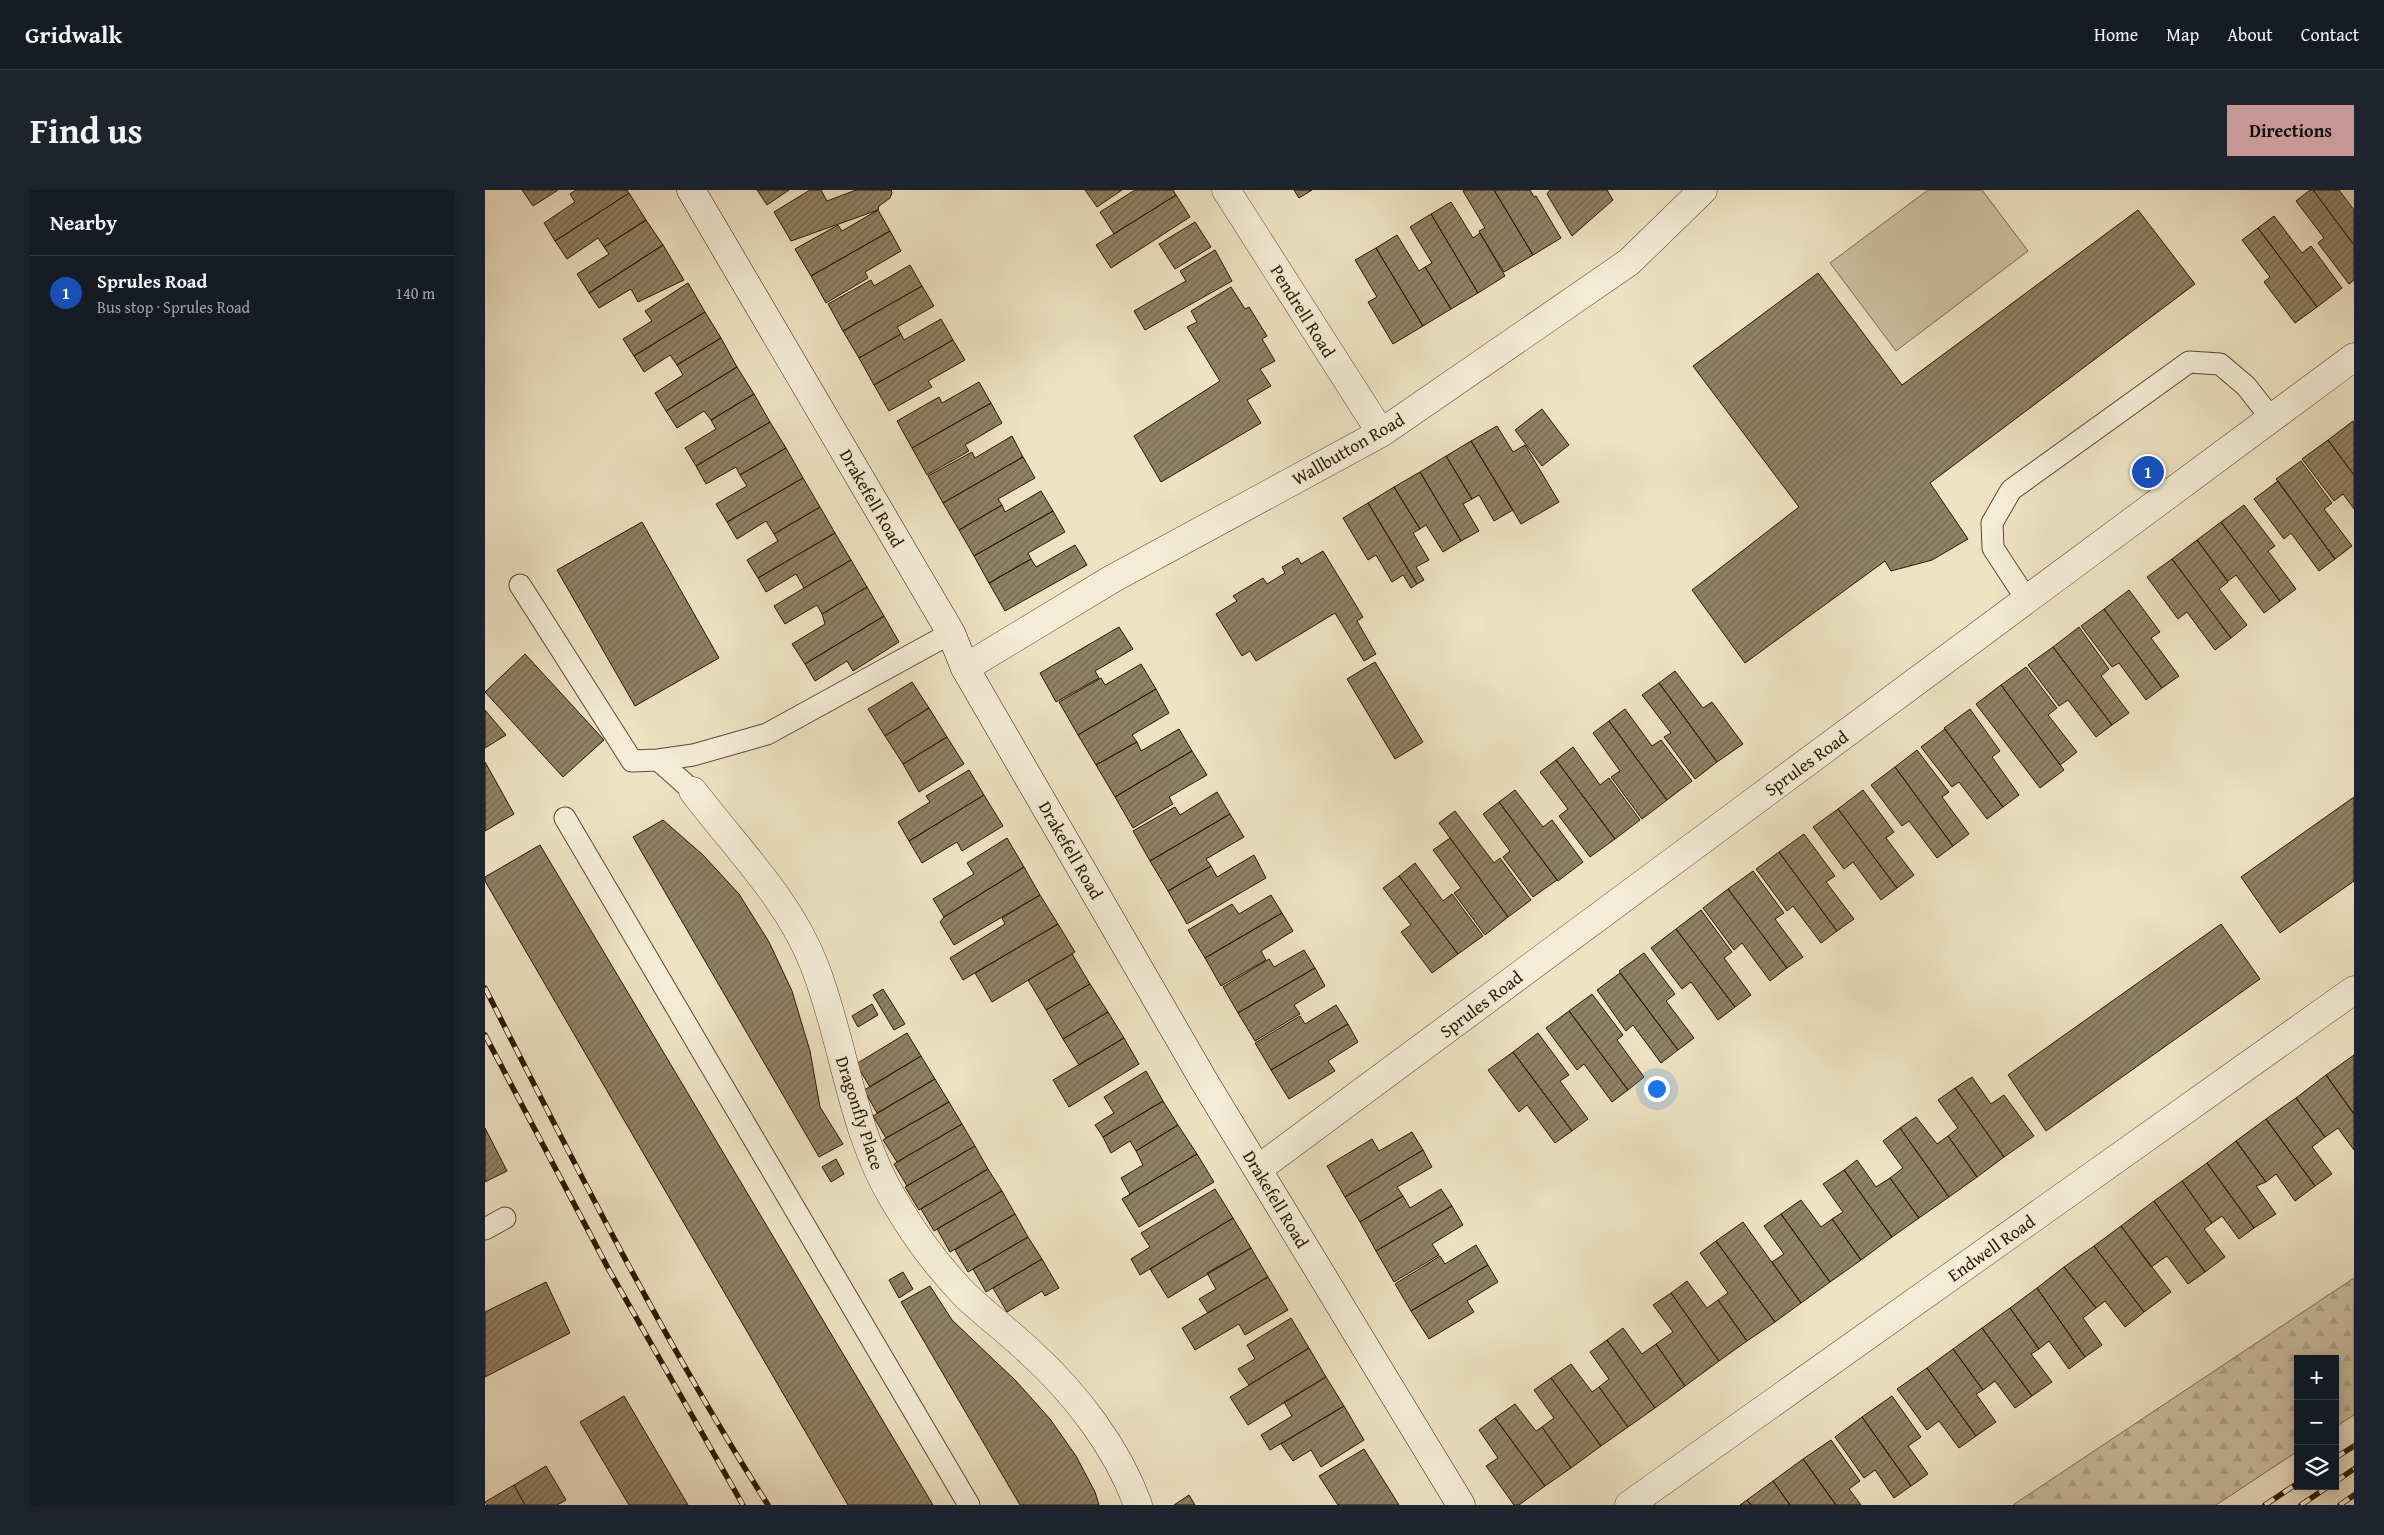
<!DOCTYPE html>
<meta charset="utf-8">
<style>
body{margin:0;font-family:"Gentium Book Plus",serif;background:#20242c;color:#f1f3f6}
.controls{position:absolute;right:15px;bottom:15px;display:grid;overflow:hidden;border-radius:0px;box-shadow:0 2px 12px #0003}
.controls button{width:45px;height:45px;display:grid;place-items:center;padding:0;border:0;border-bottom:1px solid #363941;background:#171b24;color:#f1f3f6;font:25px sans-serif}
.you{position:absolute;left:1171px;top:898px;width:18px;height:18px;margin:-12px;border:4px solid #fff;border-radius:50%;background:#1a73e8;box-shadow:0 0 0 8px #1a73e833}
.badge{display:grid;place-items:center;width:32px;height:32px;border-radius:50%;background:#c59692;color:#fff;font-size:16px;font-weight:700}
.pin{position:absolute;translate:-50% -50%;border:2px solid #fff;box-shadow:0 1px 5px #0006}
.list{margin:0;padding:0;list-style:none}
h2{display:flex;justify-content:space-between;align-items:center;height:65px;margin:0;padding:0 20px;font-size:21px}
h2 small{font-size:16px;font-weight:400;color:#9ea1a6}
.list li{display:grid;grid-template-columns:32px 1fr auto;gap:15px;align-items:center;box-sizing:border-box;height:75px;padding:0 20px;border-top:1px solid #363941}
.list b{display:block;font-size:19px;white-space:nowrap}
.list p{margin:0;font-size:16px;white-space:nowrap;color:#9ea1a6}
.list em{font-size:16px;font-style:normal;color:#9ea1a6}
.icon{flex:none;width:28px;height:28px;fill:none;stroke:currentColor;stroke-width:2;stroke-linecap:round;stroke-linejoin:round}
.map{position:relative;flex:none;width:1869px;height:1315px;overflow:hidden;border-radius:0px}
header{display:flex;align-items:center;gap:30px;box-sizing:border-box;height:70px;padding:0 25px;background:#171b24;border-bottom:1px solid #363941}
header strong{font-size:24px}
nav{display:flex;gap:28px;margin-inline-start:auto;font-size:18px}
.intro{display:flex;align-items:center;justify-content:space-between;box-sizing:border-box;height:120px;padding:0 30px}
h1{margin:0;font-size:35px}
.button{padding:12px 22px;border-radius:0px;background:#c59692;color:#111;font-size:18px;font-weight:700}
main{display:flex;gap:30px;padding:0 30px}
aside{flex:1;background:#171b24;border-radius:0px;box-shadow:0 2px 12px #0003}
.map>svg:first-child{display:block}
.forest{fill:url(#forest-firs);stroke:#7c6c50}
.pitch{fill:#cdc0a1;stroke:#7c6c50}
.building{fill:url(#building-hatch);stroke:#2c1800}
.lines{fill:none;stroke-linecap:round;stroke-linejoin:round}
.service-casing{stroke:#5c4a30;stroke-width:23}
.minor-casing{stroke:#5c4a30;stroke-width:29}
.tertiary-casing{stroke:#5c4a30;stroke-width:29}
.secondary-casing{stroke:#2c1800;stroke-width:29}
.service{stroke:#f4ecd7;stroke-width:21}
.minor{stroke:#f4ecd7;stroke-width:28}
.tertiary{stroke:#f4ecd7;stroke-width:28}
.secondary{stroke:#f4ecd7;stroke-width:28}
.rail-casing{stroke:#2c1800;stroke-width:5.5}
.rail{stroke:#f4ecd7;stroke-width:4;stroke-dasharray:11;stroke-linecap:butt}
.labels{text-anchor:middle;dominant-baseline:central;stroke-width:4;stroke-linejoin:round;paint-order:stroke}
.street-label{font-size:18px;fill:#2c1800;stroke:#f4ecd7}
</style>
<header>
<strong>Gridwalk</strong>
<nav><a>Home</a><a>Map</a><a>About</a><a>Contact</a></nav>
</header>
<div class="intro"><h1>Find us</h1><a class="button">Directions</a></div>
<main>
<aside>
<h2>Nearby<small></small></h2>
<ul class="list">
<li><span class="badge" style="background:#1a4fb4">1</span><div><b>Sprules Road</b><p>Bus stop · Sprules Road</p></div><em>140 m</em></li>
</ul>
</aside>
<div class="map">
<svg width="1869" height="1315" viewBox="0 0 1869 1315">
<defs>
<pattern id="forest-firs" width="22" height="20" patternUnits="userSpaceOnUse" patternTransform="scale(1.25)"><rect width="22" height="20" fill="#cdc0a1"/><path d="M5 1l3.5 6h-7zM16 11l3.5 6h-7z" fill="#b0a489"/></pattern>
<pattern id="building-hatch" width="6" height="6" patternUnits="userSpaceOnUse" patternTransform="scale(1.25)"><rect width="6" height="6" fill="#918165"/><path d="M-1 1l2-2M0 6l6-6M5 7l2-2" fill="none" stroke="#776951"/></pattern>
</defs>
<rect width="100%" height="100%" fill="#eee2c2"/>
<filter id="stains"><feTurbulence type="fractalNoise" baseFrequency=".004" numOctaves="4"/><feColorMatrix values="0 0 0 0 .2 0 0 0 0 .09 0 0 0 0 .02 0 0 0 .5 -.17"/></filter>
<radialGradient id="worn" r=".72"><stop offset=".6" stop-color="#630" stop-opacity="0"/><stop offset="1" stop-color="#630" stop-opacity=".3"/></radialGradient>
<path class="forest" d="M1869,1088V1225L1850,1237V1169H1813V1261L1731,1315H1528Z"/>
<path class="pitch" d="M1443,0H1497L1543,61L1411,161L1345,73Z"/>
<path class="building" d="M37,0H73L48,16Z
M91,0H142L144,3L70,51L59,33L90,12L85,4Z
M272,0H304L282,15Z
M325,0H336L342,11L371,0H406L407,3L405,8L394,16L393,20L306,51L289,22Z
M600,0H637L612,17Z
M650,0H688L691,5L629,44L615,22Z
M809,0H827L814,8Z
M979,0H1009L1048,65L1019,82L995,43L994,41L1000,38L978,1Z
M1009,0H1045L1049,7L1051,6L1076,48L1048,65Z
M1065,0H1122L1128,10L1087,46L1062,4Z
M1825,0H1828L1869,55V90L1864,94L1833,53L1839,48L1811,11Z
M1828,0H1854L1869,20V55Z
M144,3L161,30L119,57L113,48L82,69L70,51Z
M691,5L705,27L626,78L611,55Z
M966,12L988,48L995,43L1020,86L993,103L946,24Z
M393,20L405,41L326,86L310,59L353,35L357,41Z
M1653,20L1710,94L1445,293L1483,349L1447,370L1406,381L1400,371L1260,473L1207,400L1314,317L1208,176L1333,83L1417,195Z
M946,24L993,103L966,119L940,77L947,73L925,37Z
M1789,26L1817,63L1826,56L1857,98L1832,117L1773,38Z
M161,30L178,55L104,103L92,84L124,64L119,57Z
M710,32L726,57L690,79L674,54Z
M1773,38L1832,117L1810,133L1779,92L1785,87L1757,50Z
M405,41L416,61L380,82L383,88L341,113L326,86Z
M912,45L934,81L940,77L966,119L938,136L891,58Z
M178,55L199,90L153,112L146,99L114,118L104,103Z
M891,58L938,136L908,154L883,112L892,107L870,70Z
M730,60L747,91L660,140L649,121L701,91L695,81Z
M425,75L437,96L358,141L343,114L386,90L389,96Z
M203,93L220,122L149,166L138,149L167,131L160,121Z
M437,96L449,116L412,137L416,144L374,168L358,141Z
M746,97L760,119L764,117L782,146L777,149L790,171L775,179L786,196L762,210L776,233L676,292L649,246L735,191L702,137L712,132L706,121Z
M220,122L236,148L192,175L185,165L159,182L149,166Z
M456,129L468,150L389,195L374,168L416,144L419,150Z
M236,148L252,177L181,221L170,203L198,185L192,175Z
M468,150L480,170L443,191L447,197L404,221L389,195Z
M252,177L269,204L226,230L219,221L192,238L181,221Z
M494,192L506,213L427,258L412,231L454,207L457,213Z
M269,204L285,232L211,276L200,258L231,239L226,230Z
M506,213L517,233L480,255L484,261L442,285L427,258Z
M1057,219L1084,255L1057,276L1030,240Z
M1868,231L1869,233V285L1843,250Z
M285,232L301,258L255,285L251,277L221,294L211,276Z
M1012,236L1028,262L1040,255L1074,312L1036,334L986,251Z
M527,246L538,267L458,313L443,286L487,262L490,268Z
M1843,250L1869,285V319L1858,304L1849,311L1817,269Z
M986,251L1028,320L1009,331L994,305L987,309L961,266Z
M301,258L318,288L242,332L231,314L262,296L255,285Z
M961,266L987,309L978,314L994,341L976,351L935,282Z
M538,267L550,288L513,309L517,315L474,340L458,313Z
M1816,271L1847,313L1839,319L1867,356L1850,369L1791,289Z
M935,282L976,351L958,362L941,335L935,339L909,297Z
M318,288L335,317L289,344L281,331L252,349L242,332Z
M1793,291L1850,369L1834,381L1806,343L1799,349L1769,309Z
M909,297L935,339L928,343L944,370L931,377L939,390L932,394L883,313Z
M556,301L568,321L489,366L474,340L517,315L520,322Z
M883,313L932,394L926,398L918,385L907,392L891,365L883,370L858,328Z
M1759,315L1790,356L1783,361L1811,399L1795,411L1736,332Z
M335,317L350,343L273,388L262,370L293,351L289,344Z
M568,321L580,342L543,363L546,369L504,393L489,366Z
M157,332L234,468L150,516L72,380Z
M1736,332L1795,411L1779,423L1751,385L1743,391L1712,350Z
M350,343L366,370L319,398L311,384L281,402L273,388Z
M1712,350L1743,392L1734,399L1762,435L1746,448L1687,369Z
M590,355L602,375L520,421L504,393L546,369L551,377Z
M838,361L878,427L872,431L891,464L879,471L850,423L771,471L765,461L757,466L731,424L752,411L748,406L778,388L782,394L800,383L797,377L813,368L816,374Z
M1687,369L1746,448L1730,460L1702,422L1693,429L1662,387Z
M366,370L382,397L337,424L332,415L300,434L289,416Z
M382,397L399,426L320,474L307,454L340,434L337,424Z
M1644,400L1675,442L1666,448L1694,486L1677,498L1619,419Z
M1619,419L1677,498L1661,510L1634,473L1627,477L1596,436Z
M399,426L414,452L368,481L362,471L330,491L320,474Z
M634,437L648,459L610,481L614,488L571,512L555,483Z
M1594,437L1624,479L1616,486L1644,523L1627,535L1568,457Z
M1568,457L1627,535L1611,547L1583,510L1574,516L1543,475Z
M40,464L119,550L78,587L0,502Z
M890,472L938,552L910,569L862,489Z
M656,474L671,499L593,545L574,512L616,488L620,495Z
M1541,477L1572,518L1563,525L1592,562L1575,575L1516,495Z
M1190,481L1218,518L1227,512L1258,554L1232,572L1174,493Z
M427,492L444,518L400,546L383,519Z
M1174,493L1232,572L1210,589L1179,547L1186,543L1157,505Z
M1516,495L1579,580L1555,598L1491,514Z
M671,499L684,523L647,545L652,552L611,575L593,545Z
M444,518L462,547L418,574L400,546Z
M1140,519L1167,556L1176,550L1207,591L1182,610L1124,531Z
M1485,519L1515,561L1507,567L1534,605L1518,617L1459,538Z
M0,520L21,545L0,558Z
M1124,531L1182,610L1157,629L1126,587L1135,581L1108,543Z
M694,539L707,561L630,607L611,575L652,552L656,561Z
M1460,539L1518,617L1502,629L1474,592L1467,597L1436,557Z
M462,547L479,574L434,602L418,574Z
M1088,557L1115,595L1124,588L1155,630L1130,649L1071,570Z
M1432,560L1464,602L1457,607L1484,644L1468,656L1410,577Z
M707,561L722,585L684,607L688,614L648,638L630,607Z
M1071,570L1130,649L1105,667L1074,626L1083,619L1055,582Z
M0,572L29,624L0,641Z
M1410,577L1468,656L1452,668L1424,631L1417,636L1386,595Z
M484,580L499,605L424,651L413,632L445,612L441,606Z
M1030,600L1058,637L1067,630L1098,672L1073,691L1014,612Z
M1378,600L1409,642L1401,648L1429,685L1412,698L1353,619Z
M732,602L745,624L665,671L648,641L690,617L695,625Z
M499,605L518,636L477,661L472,652L437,673L424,651Z
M1869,607V691L1795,743L1756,687Z
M1014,612L1072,690L1048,707L1018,667L1025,661L998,624Z
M1353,619L1412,698L1396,710L1368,672L1359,679L1328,637Z
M970,621L1009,673L1015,668L1046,710L1023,727L954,633Z
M745,624L759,647L721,669L726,676L683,701L665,671Z
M178,630L218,665L254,704L284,752L307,801L325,861L335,917L358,954L334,967L148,647Z
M1319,644L1350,686L1341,692L1369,729L1352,741L1294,662Z
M522,648L539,677L459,727L448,709L489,684L482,673Z
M965,648L1023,727L1000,745L969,703L976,698L948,660Z
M55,655L448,1315H363L0,691V687Z
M1294,662L1352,741L1336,753L1308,716L1302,721L1271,679Z
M769,665L781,688L702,734L683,701L726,676L732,687Z
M930,673L958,711L967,704L998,746L973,764L914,686Z
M539,677L555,705L469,755L455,732L459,727Z
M1268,681L1299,723L1290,729L1318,767L1302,778L1243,699Z
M914,686L973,764L947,783L916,742L926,735L898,698Z
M1243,699L1302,778L1285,791L1257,753L1249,760L1218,718Z
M555,705L573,734L478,790L465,768L520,734L517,728Z
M786,705L797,723L720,768L703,740L747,714L754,724Z
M1216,720L1247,762L1239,768L1266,805L1250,817L1191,739Z
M797,723L808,741L776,761L781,770L736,796L720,768Z
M573,734L590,762L507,812L490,783Z
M1736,734L1775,789L1561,941L1523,885Z
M1191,739L1250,817L1233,830L1206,792L1197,799L1166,758Z
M819,760L830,778L753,823L738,797L784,769L789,777Z
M1159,763L1190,804L1181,811L1209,848L1193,860L1134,781Z
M587,764L605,794L561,820L543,790Z
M830,778L840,796L809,815L815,824L770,851L753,823Z
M1135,783L1193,860L1176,873L1148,835L1141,841L1112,800Z
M605,794L623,822L578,849L561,820Z
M398,799L420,834L409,840L388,805Z
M1107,804L1138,845L1132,850L1159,887L1143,900L1084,821Z
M387,814L393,825L373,837L367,826Z
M851,815L863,834L786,880L770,853L815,826L820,834Z
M1084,821L1143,900L1127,912L1099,874L1092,880L1061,838Z
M623,822L639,848L594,875L578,849Z
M863,834L873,852L843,871L850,881L804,909L786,880Z
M422,843L436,866L385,897L371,874Z
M1053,843L1084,885L1075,891L1103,929L1087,941L1028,862Z
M639,848L654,874L584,917L568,890Z
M1028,862L1087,941L1070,953L1042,915L1034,922L1003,880Z
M1869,865V924L1841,885Z
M436,866L450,889L392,923L379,900Z
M661,881L678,911L618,947L610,935L629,923L619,907Z
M1841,885L1869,924V960L1853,938L1840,947L1811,908Z
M1487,887L1506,914L1519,905L1549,946L1519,967L1470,898Z
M450,889L464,912L401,948L388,926Z
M1470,898L1519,967L1492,987L1463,946L1473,938L1453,910Z
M1811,908L1840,947L1827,957L1847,984L1830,996L1781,929Z
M678,911L693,935L651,961L645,951L626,963L618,947Z
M464,912L477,934L412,972L398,950Z
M1431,927L1452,954L1463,946L1492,987L1464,1007L1415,938Z
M1781,929L1830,996L1810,1011L1791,984L1781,992L1751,951Z
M477,934L490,956L422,996L409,974Z
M693,935L712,964L645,1004L636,988L658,975L651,961Z
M0,938L22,981L0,992Z
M1415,938L1464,1007L1434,1028L1405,988L1418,978L1398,951Z
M927,942L938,960L860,1007L842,976L887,949L894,961Z
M1751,951L1781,992L1771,996L1791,1024L1769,1038L1722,973Z
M490,956L503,979L434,1020L420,997Z
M938,960L947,977L912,997L918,1006L875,1032L860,1007Z
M712,964L729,992L654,1037L637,1009Z
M351,969L359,984L346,992L337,977Z
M1372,970L1391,997L1405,988L1434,1028L1407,1047L1359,980Z
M1722,973L1769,1038L1754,1049L1737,1026L1727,1033L1697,991Z
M503,979L517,1001L449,1041L436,1019Z
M1359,980L1407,1047L1376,1070L1347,1029L1358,1022L1338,994Z
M1697,991L1727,1033L1719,1039L1740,1067L1720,1082L1669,1011Z
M730,999L748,1028L655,1085L646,1069L665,1057L656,1043Z
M956,999L967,1016L891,1061L875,1032L918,1006L925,1018Z
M517,1001L530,1024L465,1062L452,1039Z
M1316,1010L1336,1037L1347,1029L1376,1070L1345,1092L1296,1024Z
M1669,1011L1720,1082L1703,1094L1682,1066L1666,1077L1636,1036Z
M967,1016L978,1035L947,1054L954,1065L909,1092L891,1061Z
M530,1024L543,1047L483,1082L470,1060Z
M1296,1024L1345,1092L1316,1113L1287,1072L1299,1064L1279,1036Z
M748,1028L766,1058L683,1108L665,1079Z
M1258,1032L1316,1113L1290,1132L1231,1051Z
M1636,1036L1686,1102L1659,1122L1609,1056Z
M543,1047L557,1069L501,1102L488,1079Z
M1231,1051L1290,1132L1262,1151L1233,1110L1243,1103L1215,1063Z
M991,1055L1003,1075L926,1121L910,1094L955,1066L960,1074Z
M1609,1056L1659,1122L1640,1137L1620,1111L1611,1118L1579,1077Z
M766,1058L783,1087L723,1123L714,1109L731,1099L722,1083Z
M557,1069L574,1098L560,1106L557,1101L522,1122L508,1098Z
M1003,1075L1013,1092L982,1111L989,1122L944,1149L926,1121Z
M1579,1077L1611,1118L1598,1128L1617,1155L1600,1167L1552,1098Z
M418,1082L428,1099L414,1108L404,1090Z
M783,1087L803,1120L760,1145L754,1134L710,1160L697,1138Z
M1202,1091L1222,1118L1233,1110L1262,1151L1234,1171L1186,1103Z
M61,1092L85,1143L0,1187V1122Z
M445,1096L467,1130L531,1191L565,1229L591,1266L610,1302L614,1315H535L416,1112Z
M1552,1098L1600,1167L1584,1179L1564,1151L1554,1159L1525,1118Z
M1186,1103L1234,1171L1200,1196L1171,1154L1188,1142L1168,1115Z
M1525,1118L1554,1159L1546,1164L1567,1192L1547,1206L1497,1138Z
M806,1128L824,1158L764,1195L753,1179L770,1169L762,1155Z
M1138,1138L1157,1164L1171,1154L1200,1196L1170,1218L1122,1150Z
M1497,1138L1547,1206L1530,1218L1510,1191L1498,1200L1468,1159Z
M1122,1150L1170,1218L1143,1237L1114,1197L1124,1189L1105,1162Z
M824,1158L841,1187L763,1235L745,1207Z
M1468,1159L1498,1200L1491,1204L1511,1232L1491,1246L1442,1178Z
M1086,1174L1107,1202L1114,1197L1143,1237L1116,1256L1066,1188Z
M1442,1178L1491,1246L1474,1258L1454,1231L1442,1240L1412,1199Z
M841,1187L859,1216L785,1260L776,1245L807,1226L799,1212Z
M1066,1188L1116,1256L1086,1278L1057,1237L1069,1228L1049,1200Z
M139,1206L203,1315H144L95,1232Z
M1407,1206L1436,1247L1423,1256L1443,1284L1426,1296L1377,1227Z
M1030,1214L1051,1241L1057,1237L1086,1278L1060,1296L1010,1228Z
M859,1216L879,1250L836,1277L826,1260L808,1271L796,1254Z
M1377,1227L1426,1296L1409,1308L1390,1280L1379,1288L1350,1247Z
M1010,1228L1060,1296L1034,1315H1029L1001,1276L1013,1268L994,1240Z
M1346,1250L1375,1291L1364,1299L1376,1315H1351L1318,1269Z
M879,1259L914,1315H853L834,1286Z
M1318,1269L1351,1315H1305L1288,1291Z
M61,1276L81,1310L72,1315H40L29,1295Z
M1288,1291L1305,1315H1266L1262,1310Z
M29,1295L40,1315H2L0,1312Z
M704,1305L710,1315H689Z
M1262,1310L1266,1315H1255Z"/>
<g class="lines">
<defs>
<path id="service" d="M35,395L147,571L173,570L208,565L282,544L466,443
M1542,410L1508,358L1507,333L1526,300L1704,172L1735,174L1761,196L1786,228
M173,570L208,601
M80,628L484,1315
M0,1039L20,1028"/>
<path id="minor" d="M741,0L896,243
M480,478L627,389L896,243L1144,72L1218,0
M208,601C251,658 304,709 330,777C360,855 366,940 410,1012C430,1046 453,1077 480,1105C501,1125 524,1142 545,1162C590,1203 632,1257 653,1315
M773,979L1869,167"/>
<path id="tertiary" d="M1144,1315L1869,800"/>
<path id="secondary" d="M206,0L466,443L480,478L719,891L976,1315"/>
</defs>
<use href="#service" class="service-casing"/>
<use href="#minor" class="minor-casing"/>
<use href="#tertiary" class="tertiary-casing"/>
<use href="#secondary" class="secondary-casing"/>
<use href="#service" class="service"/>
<use href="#minor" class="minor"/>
<use href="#tertiary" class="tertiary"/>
<use href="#secondary" class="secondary"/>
<defs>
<path id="rail" d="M0,798C89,973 178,1150 283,1315
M0,845L124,1080L258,1315
M1850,1268L1869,1256
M1850,1292L1869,1279
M1780,1315L1813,1293
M1816,1315L1844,1296
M1855,1315L1869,1305"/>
</defs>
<use href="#rail" class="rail-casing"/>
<use href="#rail" class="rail"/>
</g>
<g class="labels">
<g class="street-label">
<text transform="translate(818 121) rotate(58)">Pendrell Road</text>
<text transform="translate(863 259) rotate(-30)">Wallbutton Road</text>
<text transform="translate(387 308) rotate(60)">Drakefell Road</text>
<text transform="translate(1321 573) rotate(-36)">Sprules Road</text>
<text transform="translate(586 660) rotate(60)">Drakefell Road</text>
<text transform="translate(996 814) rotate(-37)">Sprules Road</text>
<text transform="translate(375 923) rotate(72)">Dragonfly Place</text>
<text transform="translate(791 1009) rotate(59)">Drakefell Road</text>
<text transform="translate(1506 1058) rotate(-35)">Endwell Road</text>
</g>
</g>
<rect width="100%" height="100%" filter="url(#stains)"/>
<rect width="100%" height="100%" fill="url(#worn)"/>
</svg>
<div class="controls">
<button>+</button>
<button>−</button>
<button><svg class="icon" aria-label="layers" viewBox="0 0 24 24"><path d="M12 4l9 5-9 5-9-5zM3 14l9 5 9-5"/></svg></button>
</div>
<div class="you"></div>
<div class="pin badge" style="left:1663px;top:282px;background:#1a4fb4">1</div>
</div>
</main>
